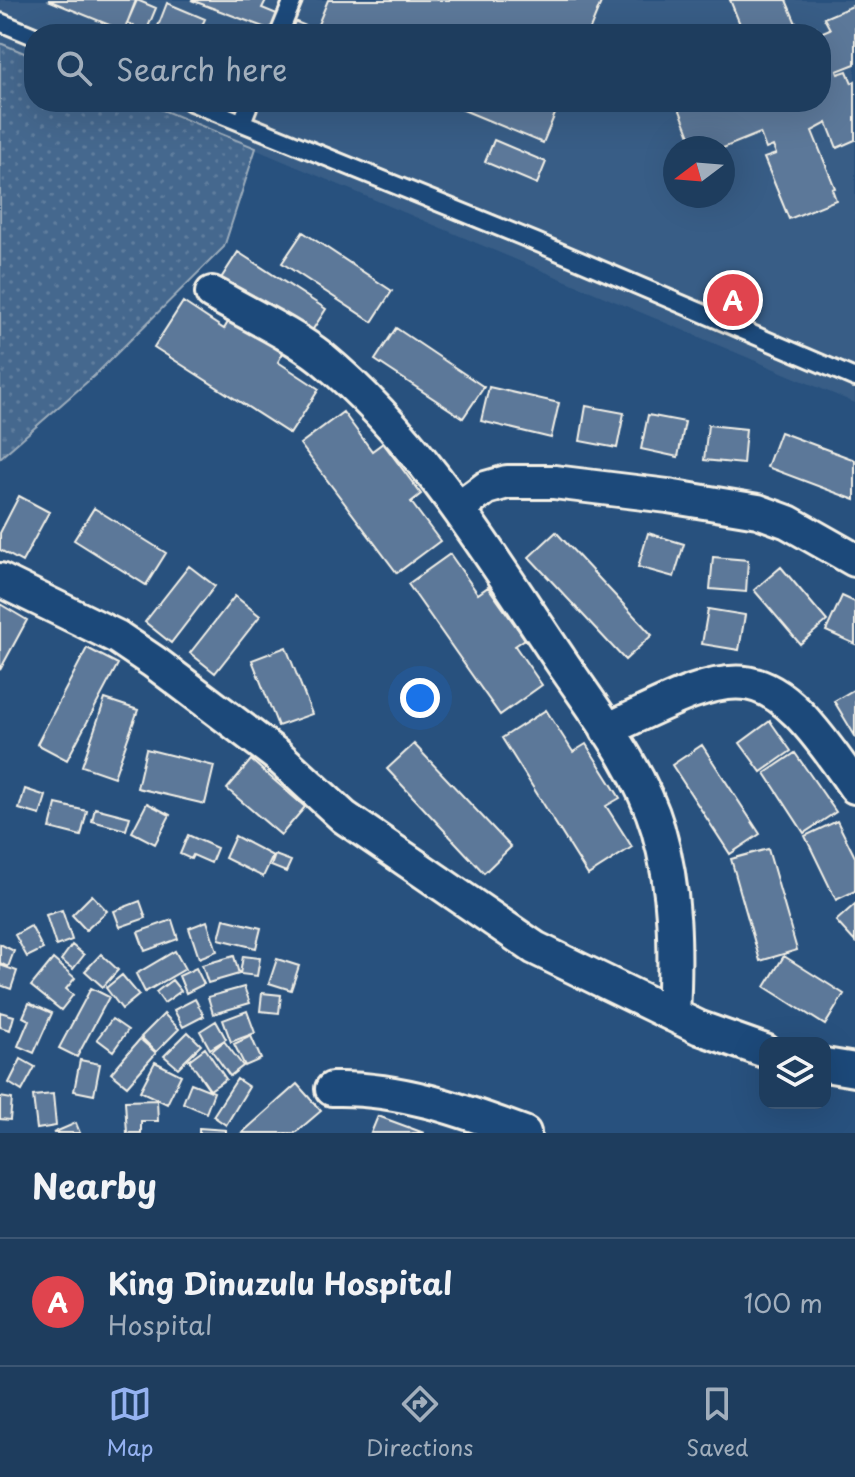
<!DOCTYPE html>
<style>
body{margin:0;font-family:"Playpen Sans",sans-serif;background:#264464;color:#f1f3f6}
.controls{position:absolute;right:24px;bottom:24px;display:grid;overflow:hidden;border-radius:16px;box-shadow:0 8px 32px #0002}
.controls button{width:72px;height:72px;display:grid;place-items:center;padding:0;border:0;border-bottom:2px solid #3c5673;background:#1e3d5e;color:#f1f3f6;font:40px sans-serif}
.compass{position:absolute;left:663px;top:136px;width:72px;height:72px;border-radius:50%;background:#1e3d5e;box-shadow:0 8px 32px #0002;rotate:254deg}
.you{position:absolute;left:420px;top:698px;width:28px;height:28px;margin:-20px;border:6px solid #fff;border-radius:50%;background:#1a73e8;box-shadow:0 0 0 12px #1a73e833}
.badge{display:grid;place-items:center;width:52px;height:52px;border-radius:50%;background:#95b2f1;color:#fff;font-size:26px;font-weight:700}
.pin{position:absolute;translate:-50% -50%;border:4px solid #fff;box-shadow:0 2px 8px #0006}
.list{margin:0;padding:0;list-style:none}
h2{display:flex;justify-content:space-between;align-items:center;height:104px;margin:0;padding:0 32px;font-size:34px}
h2 small{font-size:26px;font-weight:400;color:#a1aebc}
.list li{display:grid;grid-template-columns:52px 1fr auto;gap:24px;align-items:center;box-sizing:border-box;height:128px;padding:0 32px;border-top:2px solid #3c5673}
.list b{display:block;font-size:30px;white-space:nowrap}
.list p{margin:0;font-size:26px;white-space:nowrap;color:#a1aebc}
.list em{font-size:26px;font-style:normal;color:#a1aebc}
.icon{flex:none;width:44px;height:44px;fill:none;stroke:currentColor;stroke-width:2;stroke-linecap:round;stroke-linejoin:round}
.map{position:relative;flex:none;width:855px;height:1133px;overflow:hidden}
.search{position:absolute;background:#1e3d5e;box-shadow:0 8px 32px #0002;left:24px;right:24px;top:24px;height:88px;display:flex;align-items:center;gap:20px;box-sizing:border-box;padding:0 28px;border-radius:32px;color:#a1aebc;font-size:30px}
.sheet{height:232px;background:#1e3d5e}
nav{display:flex;justify-content:space-around;align-items:center;box-sizing:border-box;height:112px;border-top:2px solid #3c5673;background:#1e3d5e;font-size:22px;color:#a1aebc}
nav a{display:grid;justify-items:center;gap:4px}
nav .on{color:#95b2f1}
.map>svg:first-child{display:block}
.built{fill:#375d86;fill-rule:evenodd}
.park{fill:url(#park-dots);stroke:#9cacbb;stroke-width:2}
.building{fill:#5b7899;stroke:#f4f1e8;stroke-width:2}
.lines{fill:none;stroke-linecap:round;stroke-linejoin:round}
.service-casing{stroke:#f4f1e8;stroke-width:22}
.minor-casing{stroke:#f4f1e8;stroke-width:38}
.service{stroke:#1f4a7a;stroke-width:16}
.minor{stroke:#1f4a7a;stroke-width:32}
</style>
<div class="map">
<svg width="855" height="1133" viewBox="0 0 855 1133">
<defs>
<pattern id="park-dots" width="8" height="8" patternUnits="userSpaceOnUse" patternTransform="scale(2)"><rect width="8" height="8" fill="#45688e"/><path d="M2 2h.1M6 6h.1" fill="none" stroke="#607e9e" stroke-width="1.8" stroke-linecap="round"/></pattern>
</defs>
<rect width="100%" height="100%" fill="#28517e"/>
<filter id="ink" filterUnits="userSpaceOnUse"><feTurbulence type="fractalNoise" baseFrequency=".0125" numOctaves="2"/><feDisplacementMap in="SourceGraphic" scale="16" xChannelSelector="R" yChannelSelector="G"/><feConvolveMatrix kernelMatrix="1 2 1 2 8 2 1 2 1" color-interpolation-filters="sRGB"/></filter>
<g filter="url(#ink)">
<path class="built" d="M0,0H855V403L143,102H821V34H34V57L0,43ZM675,148H723V196H675Z"/>
<path class="park" d="M0,43L34,57V102H143L256,148L224,247L95,375L0,458Z"/>
<path class="building" d="M48,0H136L124,31Z
M137,0L156,8L146,32L127,23Z
M191,0H266L262,8L316,30L314,34H282Z
M328,0H602L588,34H314Z
M730,0H786L800,33L816,27L818,34L830,29L824,18L855,5V64L837,71L838,74L847,71L852,83L855,81V140L837,148L827,123L812,131L835,188L832,189L836,200L789,219L764,158L776,154L773,146L766,149L760,133L723,148H695L679,108L694,102H821V34H744Z
M167,3L205,19L198,34H155Z
M444,102H560L543,143Z
M494,140L546,162L537,184L485,162Z
M303,232L392,291L372,322L282,263Z
M238,252L326,309L306,340L218,283Z
M183,302L224,329L231,317L284,351L278,362L319,389L290,434L154,347Z
M396,328L484,387L463,418L375,360Z
M489,387L559,403L551,438L481,421Z
M586,406L624,413L617,448L580,441Z
M343,412L372,451L383,443L421,494L411,502L440,541L397,573L300,444Z
M648,415L685,422L678,457L641,449Z
M708,425L746,429L743,464L704,460Z
M780,432L855,460V500L767,467Z
M19,496L49,512L22,562L0,550V533Z
M94,508L166,553L146,585L74,540Z
M556,532L652,635L625,660L529,557Z
M648,533L684,544L674,577L638,567Z
M450,554L478,594L488,587L525,639L515,646L542,685L500,715L408,584Z
M713,557L748,560L746,592L710,589Z
M189,566L215,586L171,643L145,622Z
M781,567L827,621L800,644L754,590Z
M235,596L260,616L215,673L190,653Z
M842,596L855,602V644L826,631Z
M0,604L27,620L0,670Z
M708,609L745,615L739,650L702,644Z
M286,647L312,714L278,726L252,660Z
M87,648L118,664L67,760L37,744Z
M855,689V736L834,701Z
M105,699L138,710L114,777L82,766Z
M546,710L573,752L586,744L620,798L606,806L632,847L588,875L502,738Z
M770,721L791,751L761,772L740,743Z
M414,744L511,847L484,873L387,769Z
M702,745L760,834L730,854L672,765Z
M146,749L214,766L205,804L137,788Z
M795,753L836,812L804,833L765,773Z
M251,760L305,807L281,835L227,789Z
M25,789L46,796L40,815L19,809Z
M147,803L170,815L155,844L132,832Z
M56,804L87,811L81,836L50,828Z
M95,808L130,817L126,830L92,821Z
M837,821L855,857V891L836,900L805,836Z
M188,835L217,848L211,863L193,855L191,859L180,854Z
M235,836L273,856L263,877L225,858Z
M768,849L797,950L760,961L731,859Z
M275,855L291,861L286,872L271,866Z
M92,895L107,911L86,930L72,915Z
M140,901L146,918L120,927L114,911Z
M855,904V942L836,921Z
M62,910L72,940L56,946L46,915Z
M224,919L261,928L256,948L219,939Z
M172,920L178,939L145,951L138,932Z
M207,921L217,951L199,958L189,928Z
M31,926L43,949L27,957L15,935Z
M0,944L14,951L8,967L0,963Z
M72,945L84,955L73,969L61,960Z
M175,951L185,969L145,992L136,974Z
M101,954L118,970L103,987L85,971Z
M234,956L239,974L208,983L202,965Z
M243,956L260,958L257,976L240,974Z
M784,956L844,994L825,1025L765,987Z
M53,959L75,978L66,989L73,995L61,1010L31,986Z
M277,959L299,966L291,990L269,983Z
M0,965L17,971L11,989L0,985Z
M196,968L204,984L186,993L179,976Z
M122,975L139,995L122,1009L106,988Z
M172,980L181,991L164,1003L156,992Z
M244,987L250,1003L213,1014L208,997Z
M91,988L109,997L77,1057L59,1048Z
M262,993L281,995L279,1013L260,1011Z
M195,999L204,1016L183,1027L174,1010Z
M29,1003L52,1013L34,1053L18,1046L29,1020L23,1017Z
M247,1011L255,1033L231,1042L223,1020Z
M0,1012L14,1016L10,1030L0,1027Z
M164,1014L179,1029L156,1052L141,1037Z
M112,1019L128,1030L113,1051L97,1039Z
M216,1021L226,1039L210,1049L200,1031Z
M188,1032L201,1045L178,1068L164,1056Z
M251,1036L261,1059L245,1066L234,1044Z
M140,1039L156,1053L127,1086L111,1073Z
M224,1041L243,1066L230,1076L212,1051Z
M205,1048L226,1079L210,1090L189,1060Z
M21,1059L35,1067L22,1091L9,1083Z
M80,1060L100,1064L94,1095L74,1091Z
M155,1062L181,1075L167,1104L140,1091Z
M237,1079L249,1087L226,1125L213,1116Z
M191,1083L214,1092L206,1113L183,1103Z
M297,1084L321,1111L295,1133H242Z
M53,1094L56,1126L37,1129L33,1096Z
M0,1097L12,1099L10,1120L0,1119Z
M157,1100L158,1121H141V1133H127L125,1101Z
M378,1116L424,1133H371Z
M76,1123L80,1133H53Z
M199,1128L226,1130V1133H199Z"/>
<g class="lines">
<defs>
<path id="service" d="M0,22L34,36
M279,34L293,0
M191,102L536,242L855,378
M242,122L250,102"/>
<path id="minor" d="M212,293C248,314 290,333 322,358C423,442 489,554 561,661C596,713 640,768 658,829C676,891 676,951 673,1015
M459,508L486,488L507,482H554L668,496L758,511L788,522L855,560
M0,580L117,637L154,662L277,755L344,817L535,948L700,1028L765,1051
M607,730C745,663 764,654 855,787
M825,1065L855,1070
M332,1089C398,1087 462,1110 524,1133"/>
</defs>
<use href="#service" class="service-casing"/>
<use href="#minor" class="minor-casing"/>
<use href="#service" class="service"/>
<use href="#minor" class="minor"/>
</g>
</g>
</svg>
<div class="controls">
<button><svg class="icon" aria-label="layers" viewBox="0 0 24 24"><path d="M12 4l9 5-9 5-9-5zM3 14l9 5 9-5"/></svg></button>
</div>
<svg class="compass" viewBox="-18 -18 36 36"><path d="M0-13l5 13h-10z" fill="#e53935"/><path d="M0 13l5-13h-10z" fill="#a1aebc"/></svg>
<div class="you"></div>
<div class="pin badge" style="left:733px;top:300px;background:#e0444e">A</div>
<div class="search"><svg class="icon" aria-label="search" viewBox="0 0 24 24"><circle cx="10" cy="10" r="6"/><path d="M15 15l6 6"/></svg>Search here</div>
</div>
<section class="sheet">
<h2>Nearby<small></small></h2>
<ul class="list">
<li><span class="badge" style="background:#e0444e">A</span><div><b>King Dinuzulu Hospital</b><p>Hospital</p></div><em>100 m</em></li>
</ul>
</section>
<nav>
<a class="on"><svg class="icon" aria-label="map" viewBox="0 0 24 24"><path d="M3 6l6-2 6 2 6-2v14l-6 2-6-2-6 2zM9 4v14M15 6v14"/></svg>Map</a>
<a><svg class="icon" aria-label="directions" viewBox="0 0 24 24"><path d="M12 3l9 9-9 9-9-9zM9 14v-3h6M13 9l2 2-2 2"/></svg>Directions</a>
<a><svg class="icon" aria-label="saved" viewBox="0 0 24 24"><path d="M7 4h10v16l-5-4-5 4z"/></svg>Saved</a>
</nav>
